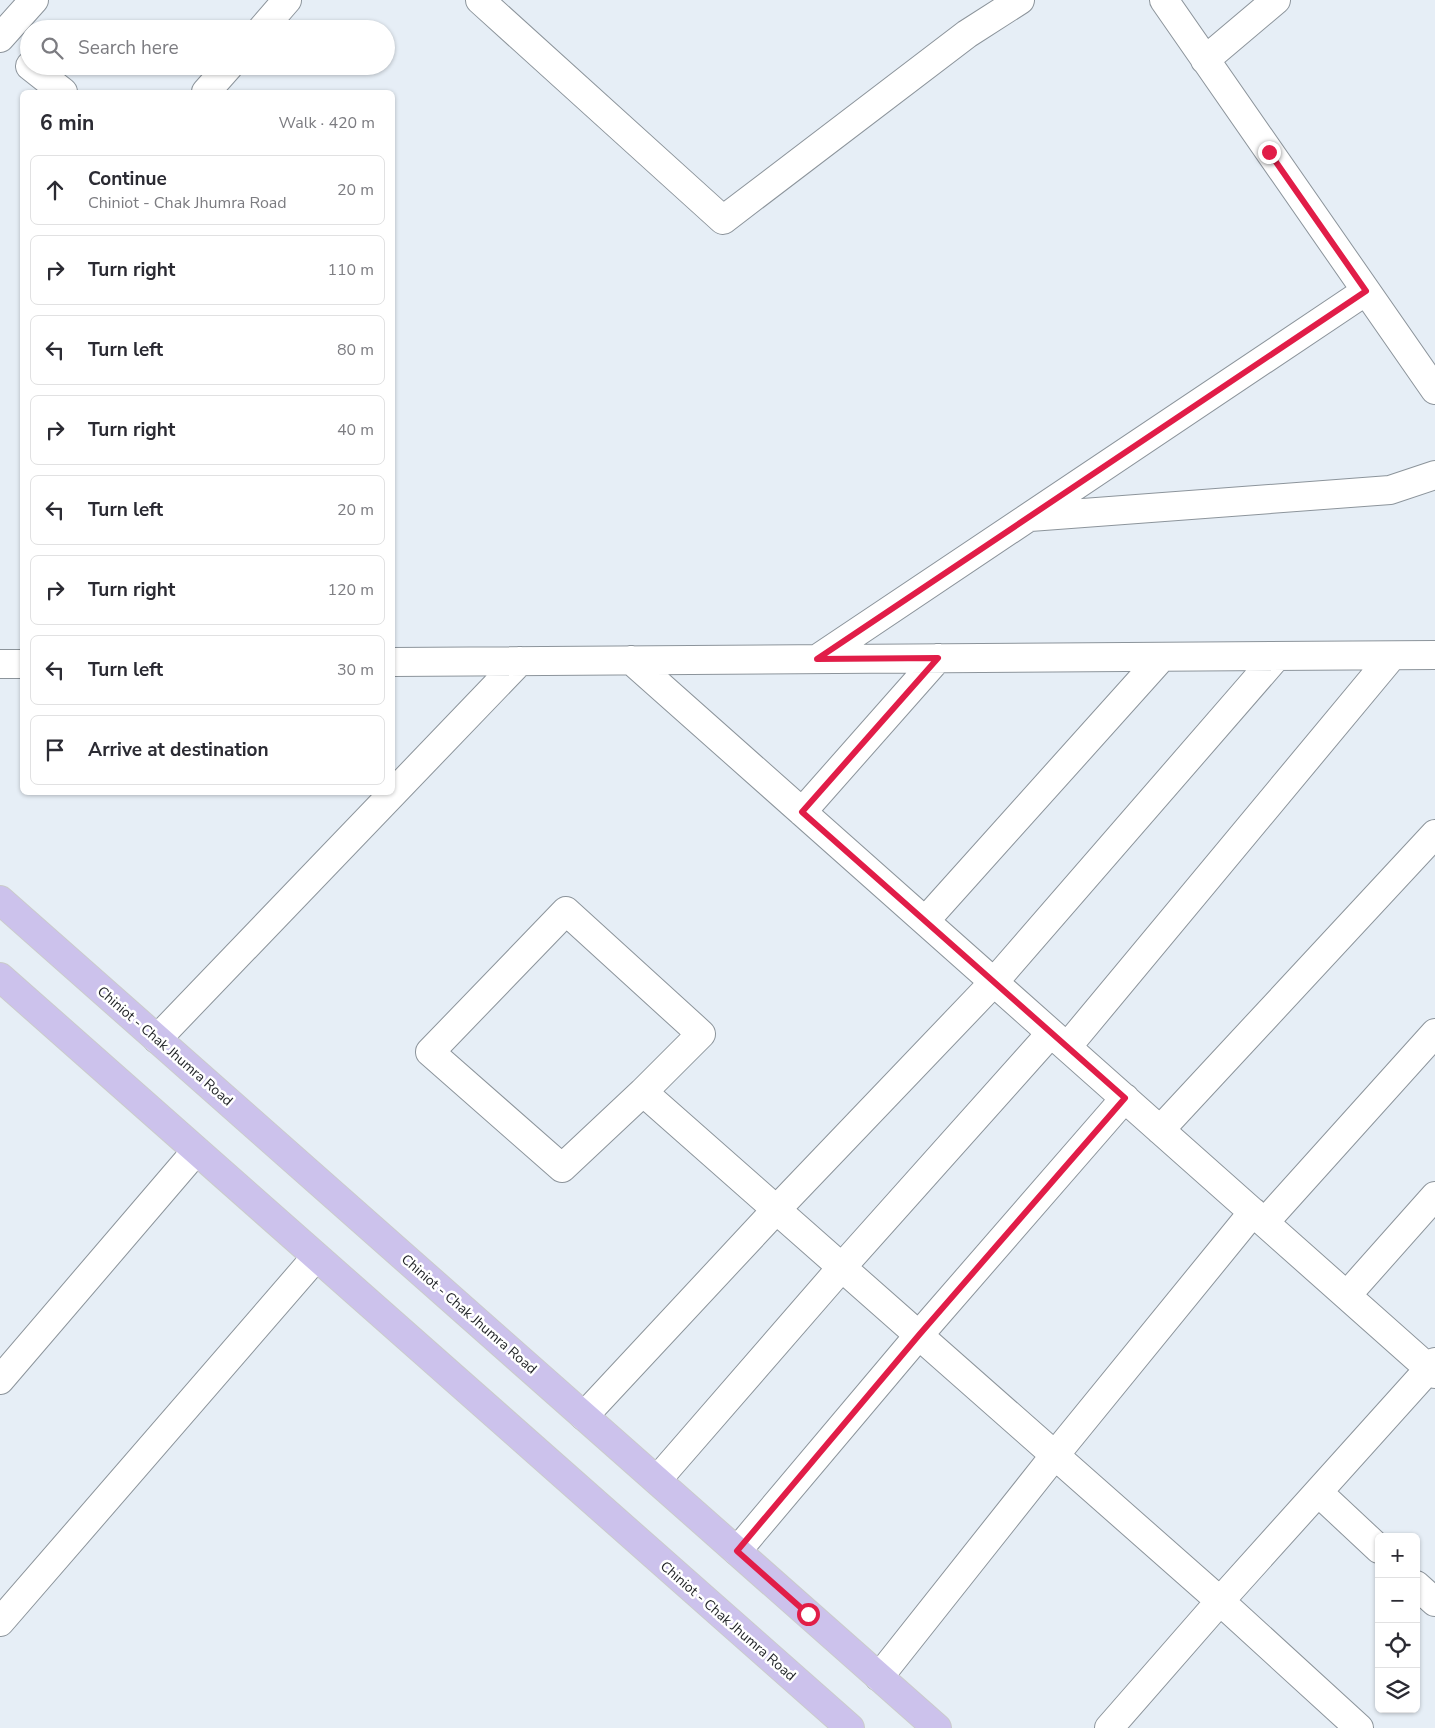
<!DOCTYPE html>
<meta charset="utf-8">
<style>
body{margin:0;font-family:"Nunito Sans",sans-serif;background:#f2f2f3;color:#2b2b33}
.controls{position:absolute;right:15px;bottom:15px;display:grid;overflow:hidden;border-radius:8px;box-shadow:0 1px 4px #0004}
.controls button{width:45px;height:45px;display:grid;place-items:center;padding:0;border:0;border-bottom:1px solid #e1e1e2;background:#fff;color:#2b2b33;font:25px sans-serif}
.stop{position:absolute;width:15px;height:15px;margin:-11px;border:4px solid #e11d48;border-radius:50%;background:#fff}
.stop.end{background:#e11d48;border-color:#fff;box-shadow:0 1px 5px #0008}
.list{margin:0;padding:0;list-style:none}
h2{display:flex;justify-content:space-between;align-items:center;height:65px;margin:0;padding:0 20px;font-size:21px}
h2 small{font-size:16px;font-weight:400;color:#7c7c81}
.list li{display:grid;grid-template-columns:32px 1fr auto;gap:15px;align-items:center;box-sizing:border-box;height:70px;margin:0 10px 10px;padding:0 10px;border:1px solid #e1e1e2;border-radius:8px}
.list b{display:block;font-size:19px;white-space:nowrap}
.list p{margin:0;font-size:16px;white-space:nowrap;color:#7c7c81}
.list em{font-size:16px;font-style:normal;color:#7c7c81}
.icon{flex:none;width:28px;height:28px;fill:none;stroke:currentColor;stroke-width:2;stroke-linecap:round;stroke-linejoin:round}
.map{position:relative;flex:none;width:1435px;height:1728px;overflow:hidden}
.search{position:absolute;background:#fff;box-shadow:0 1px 4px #0004;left:20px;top:20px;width:375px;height:55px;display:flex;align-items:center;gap:12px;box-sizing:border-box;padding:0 18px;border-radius:28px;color:#7c7c81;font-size:19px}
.panel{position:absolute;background:#fff;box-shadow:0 1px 4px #0004;left:20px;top:90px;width:375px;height:705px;border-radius:8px}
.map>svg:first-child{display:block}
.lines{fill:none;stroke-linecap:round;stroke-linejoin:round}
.minor-casing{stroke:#8c949b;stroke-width:30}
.major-casing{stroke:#cacbcb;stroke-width:30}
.minor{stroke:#fff;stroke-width:28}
.major{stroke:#ccc2ec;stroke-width:28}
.route{stroke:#e11d48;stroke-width:6}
.labels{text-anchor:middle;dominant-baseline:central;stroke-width:5;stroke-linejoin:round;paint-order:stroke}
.street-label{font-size:14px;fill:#222528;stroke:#fff}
</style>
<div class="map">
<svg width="1435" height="1728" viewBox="0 0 1435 1728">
<rect width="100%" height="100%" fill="#e6eef6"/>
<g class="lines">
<defs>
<path id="minor" d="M480,0L723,220L967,34L1020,0
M1164,0L1435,390
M262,29L287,0
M0,38L34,0
M1205,60L1276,0
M30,66L63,92
M206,92L229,66
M1030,517L1390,490L1435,475
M817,659L1366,291
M631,660L1435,1374
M392,662L1435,655
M0,664H22
M802,812L938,658
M925,921L1162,657
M157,1039L520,661
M1067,1047L1392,656
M643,1092L562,1168L430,1052L566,911L701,1034L643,1092L1220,1601L1359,1728
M1160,1130L1435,834
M1265,1222L1435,1033
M1347,1295L1435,1196
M0,1380L196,1151
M584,1416L776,1210L994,982L1277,656
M657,1480L842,1267L1051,1033
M1318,1492L1379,1549
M737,1551L919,1335L1125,1098
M1416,1585L1435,1602
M0,1622L316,1257
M879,1677L1055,1455L1253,1212
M1109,1728L1220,1601L1435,1362"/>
<path id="major" d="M0,900L937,1728
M0,977L850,1728"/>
</defs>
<use href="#minor" class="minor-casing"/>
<use href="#major" class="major-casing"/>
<use href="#minor" class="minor"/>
<use href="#major" class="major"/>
</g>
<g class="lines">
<path class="route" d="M808,1614L737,1551L919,1335L1125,1098L802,812L938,658L817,659L1366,291L1269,152"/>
</g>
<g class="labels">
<g class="street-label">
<text transform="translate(165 1046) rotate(41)">Chiniot - Chak Jhumra Road</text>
<text transform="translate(469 1314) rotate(41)">Chiniot - Chak Jhumra Road</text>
<text transform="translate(728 1621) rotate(41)">Chiniot - Chak Jhumra Road</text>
</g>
</g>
</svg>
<div class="controls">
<button>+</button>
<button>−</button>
<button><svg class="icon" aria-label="locate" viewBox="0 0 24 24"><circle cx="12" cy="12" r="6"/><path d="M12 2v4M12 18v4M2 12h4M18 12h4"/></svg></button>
<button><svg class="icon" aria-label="layers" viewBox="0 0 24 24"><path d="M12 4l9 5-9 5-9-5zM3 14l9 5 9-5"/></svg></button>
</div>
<div class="stop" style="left:808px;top:1614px"></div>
<div class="stop end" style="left:1269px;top:152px"></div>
<div class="search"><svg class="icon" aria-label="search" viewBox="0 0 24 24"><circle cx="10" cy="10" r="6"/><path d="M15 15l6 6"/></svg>Search here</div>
<section class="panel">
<h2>6 min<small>Walk · 420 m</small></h2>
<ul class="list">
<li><svg class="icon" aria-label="ahead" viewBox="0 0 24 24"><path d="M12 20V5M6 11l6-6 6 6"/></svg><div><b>Continue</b><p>Chiniot - Chak Jhumra Road</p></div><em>20 m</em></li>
<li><svg class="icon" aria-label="right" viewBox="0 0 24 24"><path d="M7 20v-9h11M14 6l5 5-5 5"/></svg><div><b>Turn right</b></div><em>110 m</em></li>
<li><svg class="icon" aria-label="left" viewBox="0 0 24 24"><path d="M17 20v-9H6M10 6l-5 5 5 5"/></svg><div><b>Turn left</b></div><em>80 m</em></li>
<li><svg class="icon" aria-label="right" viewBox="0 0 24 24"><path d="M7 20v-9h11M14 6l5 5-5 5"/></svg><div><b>Turn right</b></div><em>40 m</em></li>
<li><svg class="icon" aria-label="left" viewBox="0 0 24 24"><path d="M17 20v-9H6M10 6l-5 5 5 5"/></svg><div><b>Turn left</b></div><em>20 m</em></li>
<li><svg class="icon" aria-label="right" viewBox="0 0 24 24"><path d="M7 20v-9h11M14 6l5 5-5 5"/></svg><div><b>Turn right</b></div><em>120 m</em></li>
<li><svg class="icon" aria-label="left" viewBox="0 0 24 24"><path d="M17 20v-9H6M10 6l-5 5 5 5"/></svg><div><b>Turn left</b></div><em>30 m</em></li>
<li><svg class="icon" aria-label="arrive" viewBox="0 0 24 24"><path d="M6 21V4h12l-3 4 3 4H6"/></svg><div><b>Arrive at destination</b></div></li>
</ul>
</section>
</div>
